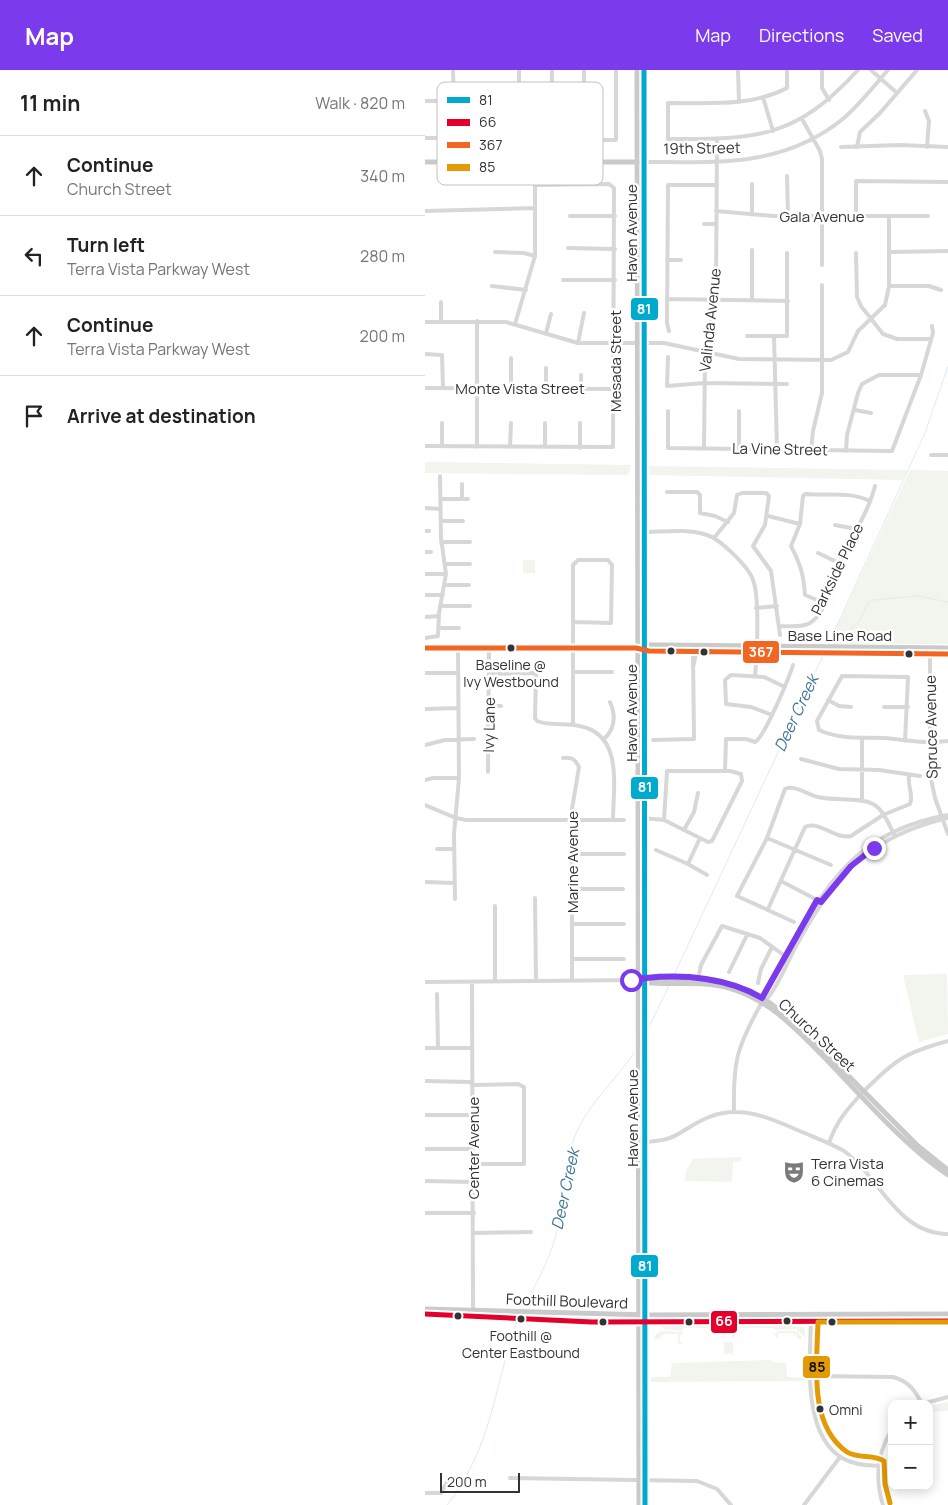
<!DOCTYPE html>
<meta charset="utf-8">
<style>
body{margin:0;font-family:Manrope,sans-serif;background:#f2f2f2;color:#222}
.controls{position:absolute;right:15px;bottom:15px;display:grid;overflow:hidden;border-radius:10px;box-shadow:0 2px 12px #0003}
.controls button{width:45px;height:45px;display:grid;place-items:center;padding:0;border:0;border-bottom:1px solid #e0e0e0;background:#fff;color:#222;font:25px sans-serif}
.scale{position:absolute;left:15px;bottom:12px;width:80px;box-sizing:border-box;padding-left:5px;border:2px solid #333;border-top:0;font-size:14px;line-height:18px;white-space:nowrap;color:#333;-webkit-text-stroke:4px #fff;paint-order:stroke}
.stop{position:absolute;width:15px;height:15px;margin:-11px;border:4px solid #7c3aed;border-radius:50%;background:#fff}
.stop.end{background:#7c3aed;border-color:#fff;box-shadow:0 1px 5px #0008}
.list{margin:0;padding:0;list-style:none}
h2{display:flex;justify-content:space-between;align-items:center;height:65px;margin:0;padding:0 20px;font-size:21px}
h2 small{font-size:16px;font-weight:400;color:#767676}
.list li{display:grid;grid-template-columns:32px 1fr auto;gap:15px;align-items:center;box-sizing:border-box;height:80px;padding:0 20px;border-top:1px solid #e0e0e0}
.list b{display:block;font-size:19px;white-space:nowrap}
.list p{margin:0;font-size:16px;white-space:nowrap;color:#767676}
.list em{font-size:16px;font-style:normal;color:#767676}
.icon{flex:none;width:28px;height:28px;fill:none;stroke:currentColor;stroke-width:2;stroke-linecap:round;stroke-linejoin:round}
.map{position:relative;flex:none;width:523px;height:1435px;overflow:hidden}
header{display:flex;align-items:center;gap:30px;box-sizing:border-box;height:70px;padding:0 25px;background:#7c3aed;color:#fff}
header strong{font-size:24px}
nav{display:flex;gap:28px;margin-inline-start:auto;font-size:18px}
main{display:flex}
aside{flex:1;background:#fff}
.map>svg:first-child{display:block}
.green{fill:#f1f5ed}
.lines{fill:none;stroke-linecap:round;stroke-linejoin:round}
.stream{stroke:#ddebf3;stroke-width:1}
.minor{stroke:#d7d7d7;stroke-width:4}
.major{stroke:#cacaca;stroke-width:5}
.bus-1-casing{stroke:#fff;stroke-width:9}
.bus-2-casing{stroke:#fff;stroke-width:9}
.bus-3-casing{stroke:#fff;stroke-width:9}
.bus-4-casing{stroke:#fff;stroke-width:9}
.bus-1{stroke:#00a9ce;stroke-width:5}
.bus-2{stroke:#e4002b;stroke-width:5}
.bus-3{stroke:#f26522;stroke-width:5}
.bus-4{stroke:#e39a05;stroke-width:5}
.route{stroke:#7c3aed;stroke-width:6}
.bus-dot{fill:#333;stroke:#fff;stroke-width:2}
.labels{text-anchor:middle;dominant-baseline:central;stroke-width:5;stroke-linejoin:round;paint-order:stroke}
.bus-label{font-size:14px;fill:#333;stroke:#fff}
.street-label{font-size:15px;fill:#333;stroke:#fff}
.poi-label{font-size:15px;fill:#333;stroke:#fff;text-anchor:start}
.water-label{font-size:16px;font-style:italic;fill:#3f7597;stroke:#fff}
.key{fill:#fff;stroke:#c2c2c2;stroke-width:1}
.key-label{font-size:14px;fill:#333}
.line-badge{stroke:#fff;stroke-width:2}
.badge-label{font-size:14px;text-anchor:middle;font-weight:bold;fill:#fff}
.pale-badge-label{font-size:14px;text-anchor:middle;font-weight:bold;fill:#111}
</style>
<header>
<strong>Map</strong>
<nav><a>Map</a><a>Directions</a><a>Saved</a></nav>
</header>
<main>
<aside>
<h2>11 min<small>Walk · 820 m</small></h2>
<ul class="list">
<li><svg class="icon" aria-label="ahead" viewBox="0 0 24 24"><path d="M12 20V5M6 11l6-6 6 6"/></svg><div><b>Continue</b><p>Church Street</p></div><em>340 m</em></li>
<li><svg class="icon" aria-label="left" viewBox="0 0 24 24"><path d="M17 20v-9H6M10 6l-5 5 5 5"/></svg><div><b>Turn left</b><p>Terra Vista Parkway West</p></div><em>280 m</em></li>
<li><svg class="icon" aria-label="ahead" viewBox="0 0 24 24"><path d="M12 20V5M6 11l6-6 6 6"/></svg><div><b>Continue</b><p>Terra Vista Parkway West</p></div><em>200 m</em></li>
<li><svg class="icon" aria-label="arrive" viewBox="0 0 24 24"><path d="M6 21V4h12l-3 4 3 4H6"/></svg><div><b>Arrive at destination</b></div></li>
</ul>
</aside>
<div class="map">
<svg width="523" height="1435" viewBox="0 0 523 1435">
<rect width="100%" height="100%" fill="#fff"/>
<path class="green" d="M0,392L206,395L203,405L0,403Z
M223,396L477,400H482L478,410L223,405Z
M485,400L523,401V574H404Z
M98,490H110V503H98Z
M522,904L523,964L494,972L478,905Z
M316,1087L317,1091L308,1092L307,1112L260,1111L261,1101L268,1089Z
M338,1255L379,1257L381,1268L371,1259L349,1260L348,1258H311L308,1261L310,1268L307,1267V1256Z
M237,1256H300V1266L297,1268L299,1261L296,1258H258V1261L239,1259Z
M236,1261L257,1262L258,1264H256L254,1270L258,1274H253V1264H239V1267L237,1264L234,1269H229L230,1265Z
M354,1261H370V1263L372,1261L378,1269H373L370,1263L368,1267V1263H353V1269L349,1264Z
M297,1272H310H308V1284L310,1285H307L306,1283L297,1285L299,1284V1273Z
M346,1290L348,1292L361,1293L362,1307L380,1308V1311L225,1312L227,1307H245L247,1293Z
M523,1332V1341L504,1342V1336Z
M458,1400L461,1402V1408H467L466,1435H463L460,1424Z"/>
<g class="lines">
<path class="stream" d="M421,567C423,557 428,558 434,551C440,543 439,535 448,530L493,526L523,532
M403,575L500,363L523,296
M249,905L398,586
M222,961L244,916
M99,1237C113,1210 128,1183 134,1153C140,1123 139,1093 151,1063C165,1032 190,1011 209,983
M22,1435C68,1376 68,1319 92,1252"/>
<path class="minor" d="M28,0L29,31
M159,0V70
M313,0L314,32
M362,0V18C326,37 283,33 243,33V69C332,69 370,69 433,0
M397,0V18L404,30
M446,0L472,23
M338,27L348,61
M0,31H94
M500,41L504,51L502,77
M377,49L395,81L397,89V195
M0,68H44
M62,68L191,70V0
M94,70V0
M126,70L127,0
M416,77L475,75L523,77
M432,77L435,62L455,43L492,0
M44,92V31
M218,92C292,92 358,98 419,48C435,34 449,16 463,0
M362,106L363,146
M0,141L110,138
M291,141L349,146H503
M327,145V114
M145,146H190
M431,146V111L523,112
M279,154H291
M143,178L190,179
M327,180V230
M70,182L99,183L110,186
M464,182L523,181
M431,183L432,227L436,236L458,264L472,269H506
M242,190H256
M138,210H190
M67,216L101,220
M464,216H504L516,220
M242,229L363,231
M16,232V252
M0,252H81L153,273H239L314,289L406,290L423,282L433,261L460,235L464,216V147
M90,254L110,186V70
M244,261L242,253L243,115H290
M121,263L126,244
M322,266H362V183
M349,266L352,379
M153,273L159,243
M0,284L17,285L18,318
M243,287L242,316L279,313L362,314
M86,288V318
M156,305V318
M0,318L189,319
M121,318V298
M430,340L446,343
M243,341V378L467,381L496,305L508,263L507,256
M314,341V378
M0,376L188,377L189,118L184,114L110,115
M17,376V353
M52,377V251
M85,377L86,353
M120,377V353
M155,378V353
M279,378L280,287L291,222L292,69
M386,380L388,361L397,323V215
M421,381L422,365L433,323L437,314L454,305H496
M506,385H523
M37,414V429
M242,422H272L275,425V443L290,446L303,452
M16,429H43
M0,438L16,439
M343,446L375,454
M16,451H38
M410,455L432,459
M0,461H4
M217,462C237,462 262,458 282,465C295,469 324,497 328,510C335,528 332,585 330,606
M289,468L309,443L312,425L317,423H341L344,426L340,455L328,476L346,501L355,565
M16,472H45
M0,482H6
M393,483L414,493
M20,494H45
M0,504H21
M20,515H44
M0,525H18
M399,533L380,525C379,506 375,493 366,476L375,454L378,426L380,424C403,426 424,421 445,431
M15,536H45
M331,538L352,536
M0,547L14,546
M354,556C364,556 376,558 385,553C403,542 406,511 414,494C425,468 443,444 450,416
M14,558H34
M0,568L13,566L14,543L21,504L16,468L15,406
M505,582V704L510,728L523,764
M269,594L271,582
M148,602H187
M0,603H33
M64,604L111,603L110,648L112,651C124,656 141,653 154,656C199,664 188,717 188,750
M403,630L414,636L426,637
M64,636H76
M459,637H483
M0,639L33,638
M347,645L326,637L301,634L300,610L306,605L339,607L360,617
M148,655V495L153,490H183L187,495L186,553L149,552
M179,669C190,659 191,646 185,632
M228,670L269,669L268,582
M480,671L483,607L417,606L392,651L394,660C415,670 438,667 460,668C482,670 501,674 523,671
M0,675L20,670L49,669
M138,688C147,687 150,689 154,697L147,739V910
M376,689L414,699L454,700L495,706
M300,701L301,669H321L330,672C339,668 364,608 368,595
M63,702L64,578
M0,710L8,708H34
M437,731V668
M0,735L31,748L41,750H199
M217,748L239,750L283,772L287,771L317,711L316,704L305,701H242L239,750
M259,760L269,742L273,723
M342,768L406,795
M12,779H29
M231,780L263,794L282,805
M147,784H199
M263,794L275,768
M356,811L394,831
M0,812L29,813
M147,819H198
M110,828L111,910
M30,829L29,764L34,708L33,578
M70,836V910
M343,839L380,757C394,750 411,770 426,766L458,745L485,734C489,726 482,715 484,705
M369,852L312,826L342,768L360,719C369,714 383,725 393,727C409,731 435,727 448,734C459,740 464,755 470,766
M147,854H199
M147,889H199
M304,902L322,865
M273,910L276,895L297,856L335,868L360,886
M0,912L212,910
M47,912L48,1242
M333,913L336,899L347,877
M12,924L13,978
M340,931C351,921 362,893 370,878C408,808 441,767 523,748
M0,978H47
M0,1011L45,1012L48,1015L93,1014L99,1017V1094H48
M309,1041C308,990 312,977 337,932V928C389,843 411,764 523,745
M0,1045H48
M217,1072C256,1071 253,1060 284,1047C317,1034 347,1049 377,1062C391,1068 405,1073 419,1081C455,1107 472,1164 523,1164
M404,1073C411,1052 423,1038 438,1022C470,990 479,983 523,971
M0,1079H48
M0,1111L48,1112
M0,1143H49
M49,1163L106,1162
M386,1244C386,1287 375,1365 419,1389C430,1395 442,1395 453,1396
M386,1306L468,1307C483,1311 490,1320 497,1334
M497,1334L523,1327
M85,1408L272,1411L292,1419L306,1435
M0,1423H16L23,1410
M379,1435L415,1387
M458,1435C450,1409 452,1383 467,1359"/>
<path class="major" d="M212,0L214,1435
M219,0L220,1435
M0,92H215
M0,578H211L224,581L523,584
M219,578L223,575H235L523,578
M217,909L289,910L320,920L345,933L375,957L493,1076L523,1100
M217,912C246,916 275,910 304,918C343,929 369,957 396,984C433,1022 479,1076 523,1105
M0,1239L225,1245L523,1244
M0,1244L167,1252L523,1251"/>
<defs>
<path id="bus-1" d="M219,0L220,1435"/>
<path id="bus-2" d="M0,1244L167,1252L523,1251"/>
<path id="bus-3" d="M0,578H211L224,581L523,584"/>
<path id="bus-4" d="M465,1433L460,1414L459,1391C449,1384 433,1389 422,1382C383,1355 392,1293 393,1252H523"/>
</defs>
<use href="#bus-1" class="bus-1-casing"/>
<use href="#bus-2" class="bus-2-casing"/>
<use href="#bus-3" class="bus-3-casing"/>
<use href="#bus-4" class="bus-4-casing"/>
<use href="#bus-1" class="bus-1"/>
<use href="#bus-2" class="bus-2"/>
<use href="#bus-3" class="bus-3"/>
<use href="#bus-4" class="bus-4"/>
</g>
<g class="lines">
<path class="route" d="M206,910C211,910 215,908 221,908C259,904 304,908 337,928L392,830L396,832L426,796L449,778"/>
</g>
<defs>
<symbol id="theatre-bare" viewBox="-9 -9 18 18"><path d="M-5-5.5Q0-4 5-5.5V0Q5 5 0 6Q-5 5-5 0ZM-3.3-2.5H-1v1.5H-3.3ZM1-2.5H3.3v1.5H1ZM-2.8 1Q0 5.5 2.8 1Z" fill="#7a7a7a" stroke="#fff" stroke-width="2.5" paint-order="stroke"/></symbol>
</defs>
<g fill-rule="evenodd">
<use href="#theatre-bare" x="353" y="1086" width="32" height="32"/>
</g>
<g class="bus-dot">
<circle cx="86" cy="578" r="4.5"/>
<circle cx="246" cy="581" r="4.5"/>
<circle cx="279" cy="582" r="4.5"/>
<circle cx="484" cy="584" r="4.5"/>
<circle cx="33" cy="1246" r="4.5"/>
<circle cx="96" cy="1249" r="4.5"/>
<circle cx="362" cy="1251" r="4.5"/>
<circle cx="178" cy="1252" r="4.5"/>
<circle cx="264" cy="1252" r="4.5"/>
<circle cx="407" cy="1252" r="4.5"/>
<circle cx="395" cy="1339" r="4.5"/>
</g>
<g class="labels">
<g class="bus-label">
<text x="86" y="594">Baseline @<tspan x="86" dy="17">Ivy Westbound</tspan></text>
<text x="96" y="1265">Foothill @<tspan x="96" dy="17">Center Eastbound</tspan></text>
<text x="404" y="1339" text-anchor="start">Omni</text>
</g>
<g class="street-label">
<text transform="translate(277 78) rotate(-1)">19th Street</text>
<text x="397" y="146">Gala Avenue</text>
<text transform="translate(206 163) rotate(-90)">Haven Avenue</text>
<text transform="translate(285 250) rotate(-84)">Valinda Avenue</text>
<text transform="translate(190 291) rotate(-90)">Mesada Street</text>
<text x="95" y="318">Monte Vista Street</text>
<text transform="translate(355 379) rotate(1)">La Vine Street</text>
<text transform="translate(412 499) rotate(-64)">Parkside Place</text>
<text x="415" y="565">Base Line Road</text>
<text transform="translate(206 643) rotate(-90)">Haven Avenue</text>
<text transform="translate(64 655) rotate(-89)">Ivy Lane</text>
<text transform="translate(506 657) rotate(-91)">Spruce Avenue</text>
<text transform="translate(147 792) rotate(-90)">Marine Avenue</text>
<text transform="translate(392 965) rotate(43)">Church Street</text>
<text transform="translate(207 1048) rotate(-90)">Haven Avenue</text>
<text transform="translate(48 1078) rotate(-90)">Center Avenue</text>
<text transform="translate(142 1231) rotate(2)">Foothill Boulevard</text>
</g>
<g class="poi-label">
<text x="386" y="1093">Terra Vista<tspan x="386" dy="17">6 Cinemas</tspan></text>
</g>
<g class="water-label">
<text transform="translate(371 643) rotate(-65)">Deer Creek</text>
<text transform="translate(140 1119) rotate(-78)">Deer Creek</text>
</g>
</g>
<rect x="12" y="12" width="166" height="103" rx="8" class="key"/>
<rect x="22" y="27" width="23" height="6" fill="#00a9ce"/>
<rect x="22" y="49" width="23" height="7" fill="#e4002b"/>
<rect x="22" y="72" width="23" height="6" fill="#f26522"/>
<rect x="22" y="94" width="23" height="7" fill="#e39a05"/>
<g class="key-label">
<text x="54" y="35">81</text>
<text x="54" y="57">66</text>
<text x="54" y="80">367</text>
<text x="54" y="102">85</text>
</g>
<g class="line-badge">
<rect x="205" y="227" width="29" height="24" rx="5" fill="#00a9ce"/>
<rect x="317" y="570" width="38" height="24" rx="5" fill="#f26522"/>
<rect x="205" y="706" width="29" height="24" rx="5" fill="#00a9ce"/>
<rect x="205" y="1184" width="29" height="24" rx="5" fill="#00a9ce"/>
<rect x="285" y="1240" width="28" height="24" rx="5" fill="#e4002b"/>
<rect x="377" y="1285" width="29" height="24" rx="5" fill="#e39a05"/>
</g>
<g class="badge-label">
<text x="219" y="244">81</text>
<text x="336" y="587">367</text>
<text x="220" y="722">81</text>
<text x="220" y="1201">81</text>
<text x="299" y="1256">66</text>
</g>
<g class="pale-badge-label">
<text x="392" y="1302">85</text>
</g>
</svg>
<div class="controls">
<button>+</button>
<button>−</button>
</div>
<div class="scale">200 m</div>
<div class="stop" style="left:206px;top:910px"></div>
<div class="stop end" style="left:449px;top:778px"></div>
</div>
</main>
